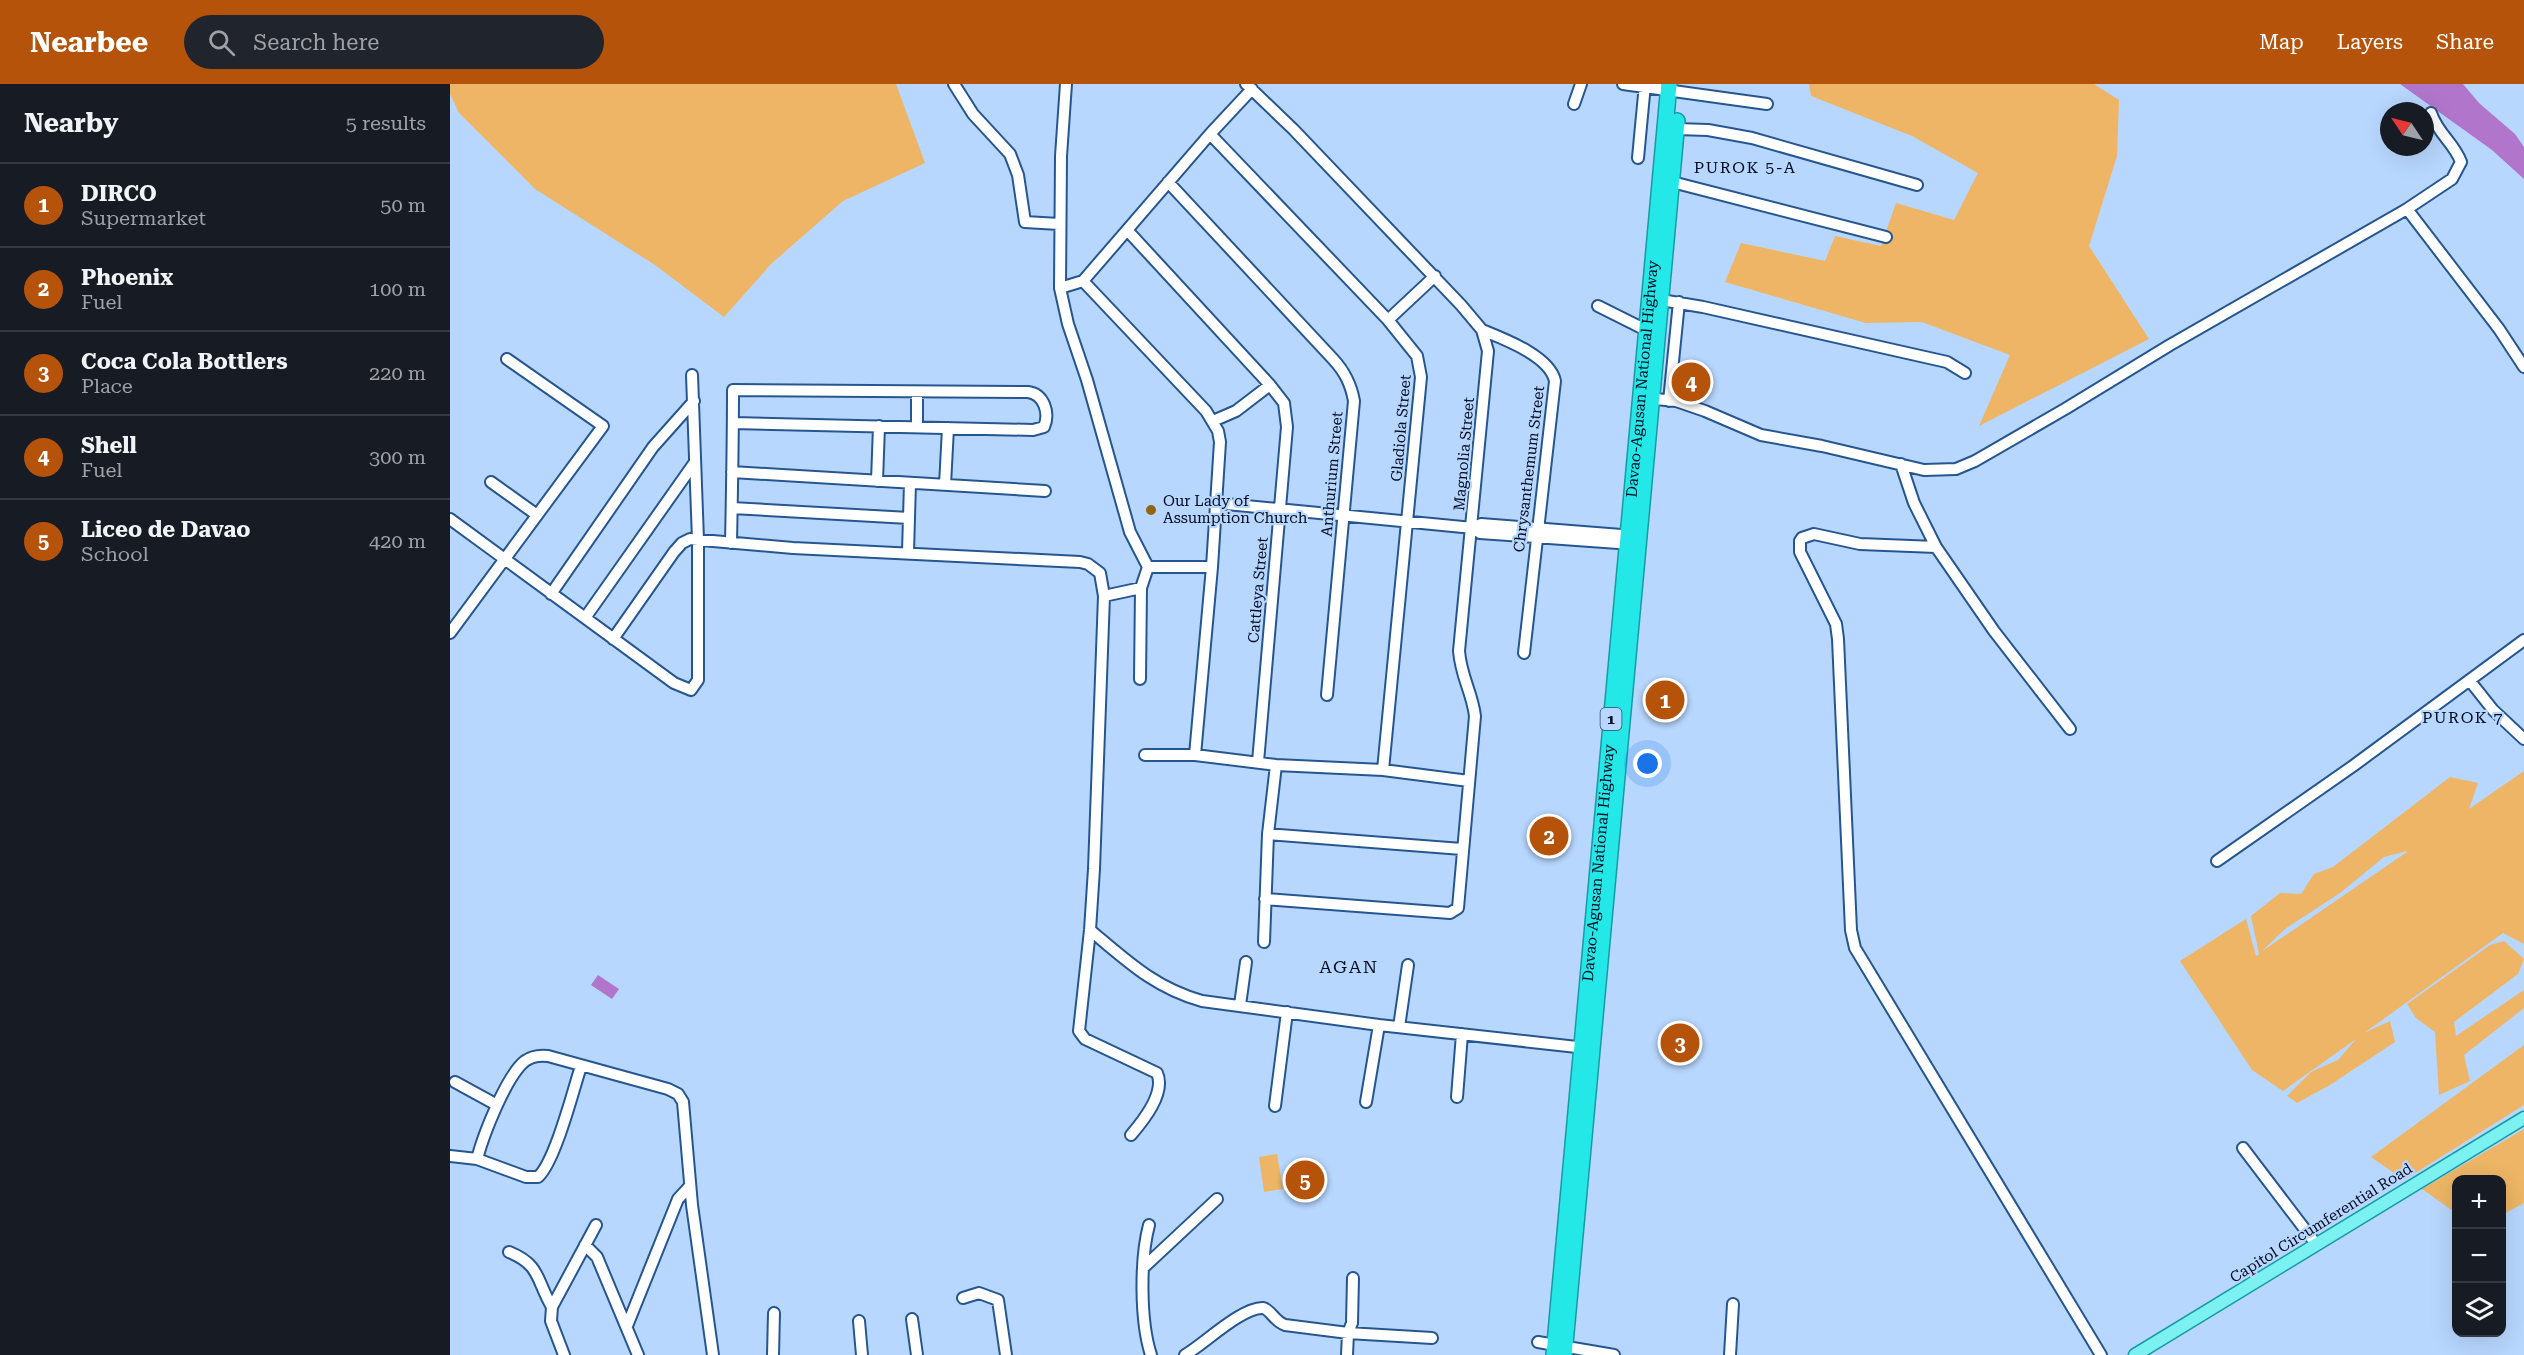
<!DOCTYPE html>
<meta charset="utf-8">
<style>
body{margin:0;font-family:"Roboto Serif",serif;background:#20242c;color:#f1f3f6}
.controls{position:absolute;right:18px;bottom:18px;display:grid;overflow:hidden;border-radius:12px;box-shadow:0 6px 24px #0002}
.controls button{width:54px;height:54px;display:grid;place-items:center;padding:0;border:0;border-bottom:2px solid #363941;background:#171b24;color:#f1f3f6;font:30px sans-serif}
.compass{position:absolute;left:1930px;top:18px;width:54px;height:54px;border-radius:50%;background:#171b24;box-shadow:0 6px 24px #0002;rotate:305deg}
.you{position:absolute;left:1198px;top:680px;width:21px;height:21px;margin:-15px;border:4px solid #fff;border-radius:50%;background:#1a73e8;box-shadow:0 0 0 9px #1a73e833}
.badge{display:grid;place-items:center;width:39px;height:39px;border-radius:50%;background:#b45309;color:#fff;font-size:20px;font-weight:700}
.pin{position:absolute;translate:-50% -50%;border:3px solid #fff;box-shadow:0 2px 6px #0006}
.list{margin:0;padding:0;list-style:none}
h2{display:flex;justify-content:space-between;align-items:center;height:78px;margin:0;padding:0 24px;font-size:26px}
h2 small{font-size:20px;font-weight:400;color:#9ea1a6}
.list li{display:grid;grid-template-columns:39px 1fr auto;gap:18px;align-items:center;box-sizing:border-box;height:84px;padding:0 24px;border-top:2px solid #363941}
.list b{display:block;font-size:22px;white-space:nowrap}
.list p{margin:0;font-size:20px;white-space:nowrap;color:#9ea1a6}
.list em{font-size:20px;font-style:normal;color:#9ea1a6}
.icon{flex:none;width:33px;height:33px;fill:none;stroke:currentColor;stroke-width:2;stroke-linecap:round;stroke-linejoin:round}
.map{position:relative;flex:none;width:2074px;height:1271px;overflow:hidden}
header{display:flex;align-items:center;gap:36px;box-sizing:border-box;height:84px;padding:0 30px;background:#b45309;color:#fff}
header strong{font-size:28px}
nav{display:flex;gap:33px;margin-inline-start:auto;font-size:21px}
.search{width:420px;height:54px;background:#20242c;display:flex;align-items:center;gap:15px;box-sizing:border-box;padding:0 21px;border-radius:33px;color:#9ea1a6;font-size:22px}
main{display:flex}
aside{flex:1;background:#171b24}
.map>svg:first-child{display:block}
.green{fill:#edb565;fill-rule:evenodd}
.water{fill:#b176cb}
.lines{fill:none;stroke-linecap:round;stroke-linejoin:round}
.minor-casing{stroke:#26568f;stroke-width:14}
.major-casing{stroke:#179ba3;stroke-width:15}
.highway-casing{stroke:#179ba3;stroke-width:18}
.minor{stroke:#fff;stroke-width:10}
.major{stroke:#7cf1f1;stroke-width:12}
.highway{stroke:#24e8e8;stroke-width:15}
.poi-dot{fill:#926311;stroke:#b8d7fe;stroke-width:2}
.labels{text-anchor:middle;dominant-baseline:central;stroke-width:4.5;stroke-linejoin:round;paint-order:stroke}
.shield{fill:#b8d7fe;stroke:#374964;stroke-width:1.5}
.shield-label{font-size:14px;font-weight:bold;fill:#000c22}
.street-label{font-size:15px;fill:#000c22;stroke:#b8d7fe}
.poi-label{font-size:15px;fill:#000c22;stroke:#b8d7fe;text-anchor:start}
.neighbourhood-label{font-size:16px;letter-spacing:1.5px;fill:#000c22;stroke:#b8d7fe}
.quarter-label{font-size:18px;letter-spacing:1.5px;fill:#000c22;stroke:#b8d7fe}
</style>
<header>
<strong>Nearbee</strong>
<div class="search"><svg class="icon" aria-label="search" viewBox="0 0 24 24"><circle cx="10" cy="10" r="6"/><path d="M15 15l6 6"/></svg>Search here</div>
<nav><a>Map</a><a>Layers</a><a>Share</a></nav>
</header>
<main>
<aside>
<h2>Nearby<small>5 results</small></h2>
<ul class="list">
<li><span class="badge">1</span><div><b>DIRCO</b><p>Supermarket</p></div><em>50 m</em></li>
<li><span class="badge">2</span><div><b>Phoenix</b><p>Fuel</p></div><em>100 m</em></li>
<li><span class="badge">3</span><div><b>Coca Cola Bottlers</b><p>Place</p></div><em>220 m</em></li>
<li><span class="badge">4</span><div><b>Shell</b><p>Fuel</p></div><em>300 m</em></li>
<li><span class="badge">5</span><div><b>Liceo de Davao</b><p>School</p></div><em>420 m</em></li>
</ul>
</aside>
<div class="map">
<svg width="2074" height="1271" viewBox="0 0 2074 1271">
<rect width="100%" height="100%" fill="#b8d7fe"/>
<path class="green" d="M0,0H446L475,79L393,117L321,180L274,233L205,181L85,105L9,29L0,10Z
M1359,0H1644L1669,16L1667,72L1639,162L1699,255L1529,342L1560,271L1472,238L1416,239L1275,198L1291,159L1375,177L1385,152L1431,162L1446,119L1504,136L1528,89L1462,52L1361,12Z
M2074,687V860L2053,849L1914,949L1940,937L1945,958L1880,1001L1847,1019L1837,1012L1861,988L1888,976L1906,955L1833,1007L1802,986L1730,877L1796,835L1806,872L1809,870L1801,832L1830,809L1851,810L1864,790L1883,783L2000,693L2028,699L2019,725ZM1957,767V768L1811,868L1835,845L1890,809L1934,773Z
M2054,857L2074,875L2068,890L2004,938L2006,952L2074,906V924L2014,971L2020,997L1989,1011L1985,948L1966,934L1957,920L2040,861Z
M2074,961V1021L1954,1096L1921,1073Z
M2074,1045V1119L2052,1131V1096H2006V1129L1972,1105Z
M827,1070L833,1105L814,1108L809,1073Z"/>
<path class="water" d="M1950,0H2013L2029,19L2065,50L2074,63V95L2042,66Z
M148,891L169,905L162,915L141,901Z"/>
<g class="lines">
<defs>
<path id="minor" d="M504,0L523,30L560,70L568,91L575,138L609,140
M616,0L611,72L610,204L618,240L637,296L680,448L698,483L691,504L654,512
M796,0L843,45L1011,221L1032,246L1038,267L1009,567C1011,593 1022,608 1025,632L1008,824L1000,829L815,815
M1173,0L1317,20
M1124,20L1131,0
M1226,45L1258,46L1302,54L1467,101
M760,50L938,236L967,272L971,293L933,686
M1188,74L1195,0
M718,98L883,275C895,288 901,300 904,317L877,611
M1222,98L1436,153
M1957,125L2049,245L2074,283
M677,146L820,301L834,319L837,343L808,678
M633,197L756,327L768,347L770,358L762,483L745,671
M610,204L633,197L760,50L802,5
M1211,216L1253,223L1497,278L1515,289
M1148,222L1196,246
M938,236L985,192
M1032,246C1054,255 1100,272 1105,297L1074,569
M467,308V343
M1195,314L1226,317L1255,327L1311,351L1372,362L1474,386L1506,385L1525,377L1615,325L1720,261L1957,125L2002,95L2011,78C2004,59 1988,50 1981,29
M1219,317L1229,218
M763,337L786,327L820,301
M1451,380L1464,419L1486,463
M282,388L595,407
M427,397L429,342
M41,398L87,431
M495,401L498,344
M766,419L1023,444L1031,440L1184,452
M282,424L459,434
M0,435L224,599L241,606L248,596V456L242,291
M1023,444L1030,449L1182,460
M281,459C282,408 283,357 283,306L578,308C594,310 600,329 594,343L583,346L283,339
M458,468L460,399
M698,483H762
M101,510L203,363L244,317
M135,534L245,378
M0,549L153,342L57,275
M163,555L224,468L232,459L240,455L343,464L630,478L638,480L650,489L654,512L644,785L640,846L629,947L635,955L707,989C716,1009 693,1037 681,1051
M690,595L691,504
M2020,597L2043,626L2074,655
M1620,645L1544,547L1486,463L1410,460L1364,450L1352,454L1350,457V468L1386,540L1388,555L1401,846L1405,864L1651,1271
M695,671H745L826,681L933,686L1019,697
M818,750L1012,765
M1767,777L1903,682L2074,556
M640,846C677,877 705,904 752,917L929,941L1136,964
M814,858L818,750L826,681
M790,921L796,878
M949,943L958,881
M5,998L47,1021
M1007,1013L1012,950
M916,1018L929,941
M825,1022L837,928
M1793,1064L1866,1160
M0,1072L27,1075L76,1093H88C105,1078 123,1007 131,982
M27,1075C33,1052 56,992 75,977C82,972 90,971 98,972L218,1005L228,1010L233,1018L242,1121L263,1271
M699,1141C690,1175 690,1237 701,1271
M135,1161L147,1173L188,1271
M59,1168C91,1181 86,1196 102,1223
M693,1184L767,1115
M513,1214L529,1209L548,1216L556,1271
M462,1235L467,1271
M409,1237L412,1271
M177,1242L228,1115L240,1102
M1088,1258L1164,1271
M114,1271L101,1237L102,1223L146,1141
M323,1271L324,1229
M735,1271C754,1260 792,1223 813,1224C820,1225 825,1238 835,1241L898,1249L982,1254
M897,1271L898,1249L902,1239L903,1194
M1280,1271L1283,1220"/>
<path id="major" d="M1685,1271L2074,1034"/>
<g id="highway">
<path id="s1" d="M1104,1271L1219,0"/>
<path d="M1114,1271L1227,37"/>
</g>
</defs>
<use href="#minor" class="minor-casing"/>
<use href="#major" class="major-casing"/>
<use href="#highway" class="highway-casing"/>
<use href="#minor" class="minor"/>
<use href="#major" class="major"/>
<use href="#highway" class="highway"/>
</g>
<circle class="poi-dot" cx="701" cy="426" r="6"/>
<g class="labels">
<rect class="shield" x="1150.5" y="624" width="21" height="22" rx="4.5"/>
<g class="shield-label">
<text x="1161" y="635">1</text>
</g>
<g class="street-label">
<text stroke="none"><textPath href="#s1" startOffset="980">Davao-Agusan National Highway</textPath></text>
<text transform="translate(951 344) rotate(-85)">Gladiola Street</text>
<text transform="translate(1014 370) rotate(-85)">Magnolia Street</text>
<text transform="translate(1079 385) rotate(-83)">Chrysanthemum Street</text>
<text transform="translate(882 390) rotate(-85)">Anthurium Street</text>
<text transform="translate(808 506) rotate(-85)">Cattleya Street</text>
<text stroke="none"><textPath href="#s1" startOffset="494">Davao-Agusan National Highway</textPath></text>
<text transform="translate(1871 1139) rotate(-32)">Capitol Circumferential Road</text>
</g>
<g class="poi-label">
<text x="713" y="417">Our Lady of<tspan x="713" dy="17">Assumption Church</tspan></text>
</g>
<g class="neighbourhood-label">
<text x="1295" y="83">PUROK 5-A</text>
<text x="2013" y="633">PUROK 7</text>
</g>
<g class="quarter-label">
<text x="899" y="882">AGAN</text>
</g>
</g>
</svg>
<div class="controls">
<button>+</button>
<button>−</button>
<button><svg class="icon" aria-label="layers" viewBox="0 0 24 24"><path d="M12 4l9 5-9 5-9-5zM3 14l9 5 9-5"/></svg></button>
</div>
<svg class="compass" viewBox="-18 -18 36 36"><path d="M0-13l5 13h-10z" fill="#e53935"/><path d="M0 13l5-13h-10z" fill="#9ea1a6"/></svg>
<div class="you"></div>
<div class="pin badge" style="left:1215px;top:616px">1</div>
<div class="pin badge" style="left:1099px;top:752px">2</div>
<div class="pin badge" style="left:1230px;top:959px">3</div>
<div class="pin badge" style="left:1241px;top:298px">4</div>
<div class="pin badge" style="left:855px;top:1096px">5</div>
</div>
</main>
